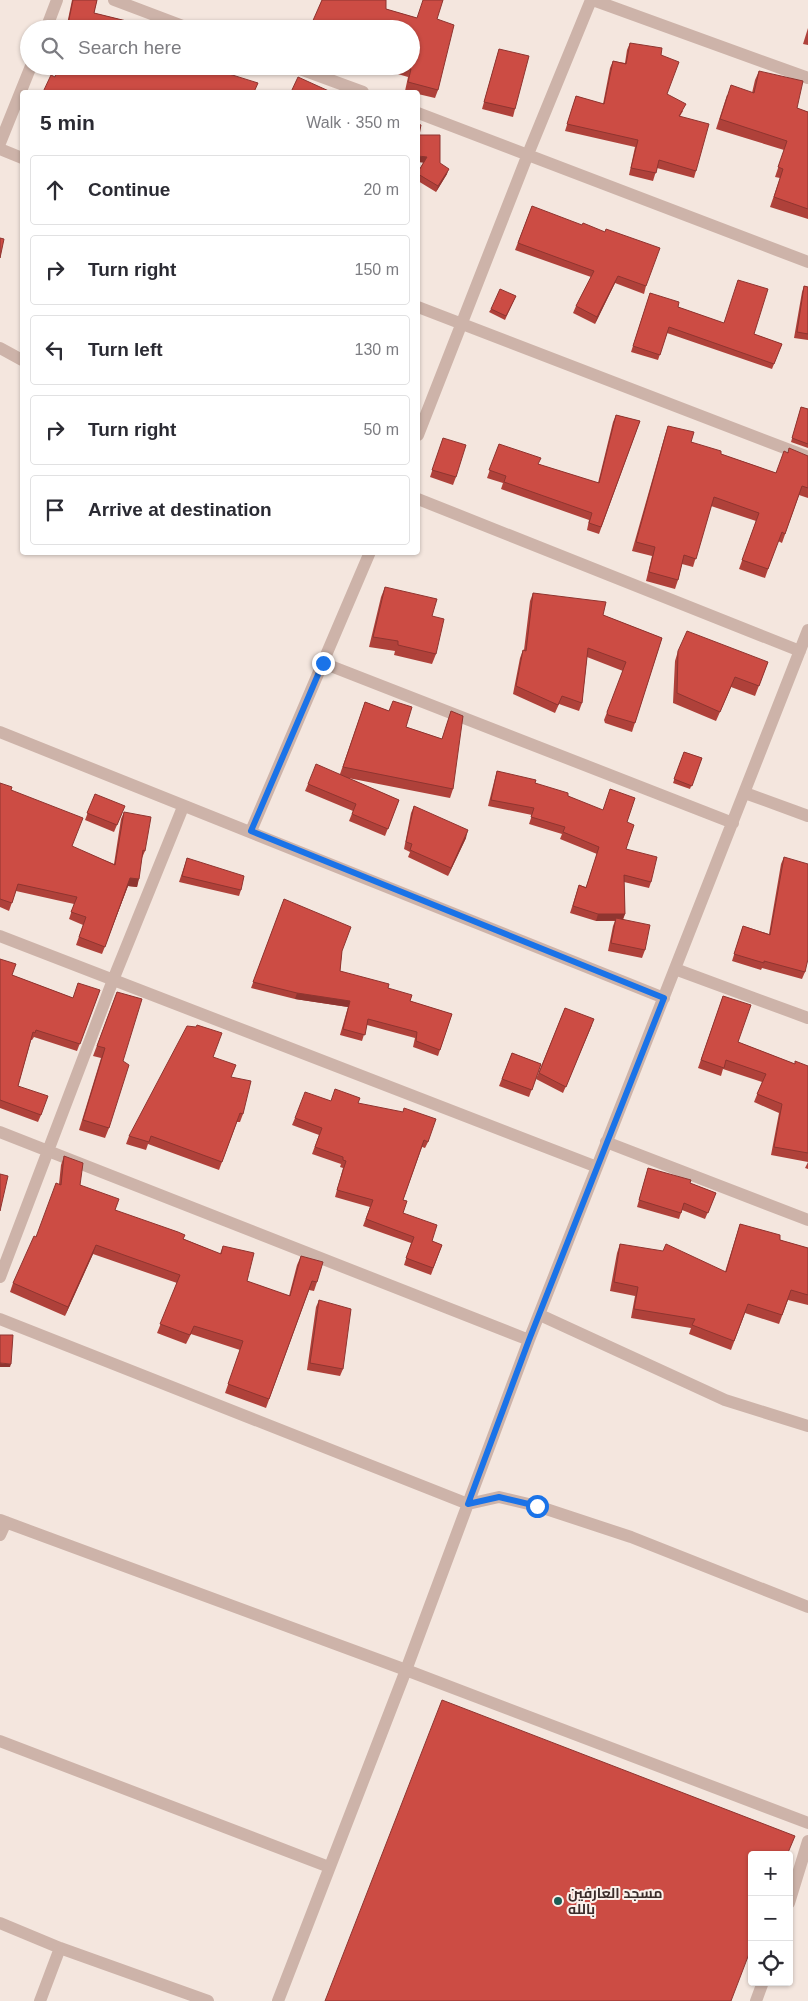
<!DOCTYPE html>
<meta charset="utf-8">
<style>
body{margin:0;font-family:Helvetica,Cairo,sans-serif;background:#f2f2f3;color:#2b2b33}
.controls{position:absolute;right:15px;bottom:15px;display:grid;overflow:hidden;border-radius:5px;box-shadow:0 1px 4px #0004}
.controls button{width:45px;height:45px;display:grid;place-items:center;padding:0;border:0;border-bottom:1px solid #e1e1e2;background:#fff;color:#2b2b33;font:25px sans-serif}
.stop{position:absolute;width:15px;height:15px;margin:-11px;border:4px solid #1a73e8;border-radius:50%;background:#fff}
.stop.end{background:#1a73e8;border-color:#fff;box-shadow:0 1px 5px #0008}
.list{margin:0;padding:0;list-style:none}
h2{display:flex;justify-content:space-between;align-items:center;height:65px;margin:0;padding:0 20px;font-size:21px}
h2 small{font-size:16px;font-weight:400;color:#7c7c81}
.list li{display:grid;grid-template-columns:32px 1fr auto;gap:15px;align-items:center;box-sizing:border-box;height:70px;margin:0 10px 10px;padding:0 10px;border:1px solid #e1e1e2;border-radius:5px}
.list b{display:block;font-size:19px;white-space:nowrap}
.list em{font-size:16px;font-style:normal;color:#7c7c81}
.icon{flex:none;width:28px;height:28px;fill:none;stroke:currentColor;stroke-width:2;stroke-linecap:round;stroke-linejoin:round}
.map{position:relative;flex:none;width:808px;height:2001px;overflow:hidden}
.search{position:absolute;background:#fff;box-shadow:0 1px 4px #0004;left:20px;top:20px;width:400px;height:55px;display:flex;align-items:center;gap:12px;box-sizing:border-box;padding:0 18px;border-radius:28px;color:#7c7c81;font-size:19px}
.panel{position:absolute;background:#fff;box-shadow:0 1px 4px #0004;left:20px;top:90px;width:400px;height:465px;border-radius:5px}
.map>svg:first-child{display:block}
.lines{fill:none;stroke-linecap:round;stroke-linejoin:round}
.minor{stroke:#cdb3a9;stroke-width:12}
.wall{fill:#af413a}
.shaded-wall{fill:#8f3530}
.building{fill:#cc4c44;stroke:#8f3530}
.route{stroke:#1a73e8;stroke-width:6}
.poi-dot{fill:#1c5e56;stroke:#fbf1eb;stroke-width:2}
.labels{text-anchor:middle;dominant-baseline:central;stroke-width:4;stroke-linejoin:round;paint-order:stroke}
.poi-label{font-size:14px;font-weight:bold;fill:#3a2b29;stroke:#fbf1eb;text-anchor:start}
</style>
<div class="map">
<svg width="808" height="2001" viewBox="0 0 808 2001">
<rect width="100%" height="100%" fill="#f4e6de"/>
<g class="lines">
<path class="minor" d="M114,0L191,29
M593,0L808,78
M46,29L57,0
M292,66L363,92
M418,113L808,262
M0,143L31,66
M0,149L22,158
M418,307L808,457
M0,348L22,360
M418,435L528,154L591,0
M418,499L800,651
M323,663L733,823
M0,732L664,998
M745,793L808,816
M251,831L370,552
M0,936L597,1167
M675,969L808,1018
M0,1132L529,1340
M606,1142L808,1220
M0,1277L113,980L183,807
M540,1315L725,1400L808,1426
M0,1319L468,1504L499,1497L537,1506L631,1537L808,1607
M0,1520L406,1670L808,1823
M0,1535L6,1522
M0,1741L329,1867
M789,1903L808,1841
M0,1923L60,1948L208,2001
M40,2001L60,1948
M278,2001L406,1670L529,1340L808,630
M756,2001L763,1982"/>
</g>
<path class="wall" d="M72,0H97L94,13L159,29H66Z
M322,0L386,9L417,18L437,19L438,90L435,98L418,94V92H412L405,91L408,77L374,67V66H411V29H310Z
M808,28V45L803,44Z
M630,43L661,55L667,94L683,111L680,116L696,171L694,178L657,168L653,181L629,175L635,147L565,131L576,96L603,104L610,68L613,61L625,63L627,50Z
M499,49L515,109L513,117L482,109Z
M759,71L797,108L808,112V219L770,207L780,178L775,177L784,150L716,129L727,95L752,93L755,80Z
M419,135L447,174L436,192L418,181V172L423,163Z
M532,206L646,286L644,294L615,283L595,324L573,313L576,306L591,277L515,250Z
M804,286L808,287V340L794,338L802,292Z
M650,293L678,307L782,344L772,369L667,333L658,360L631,352Z
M516,296L505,320L489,312L491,309Z
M801,407L808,409V448L791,442Z
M616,415L640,421L599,534L587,530L589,520L501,489L503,483L487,478L499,444L538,464L598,483L613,422Z
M668,426L691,442L721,454L776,473L787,452L808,456V498L799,495L782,543L778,541L765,578L739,569L756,521L711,506L693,567L682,564L678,580L675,589L646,581L652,556L632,551L665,435Z
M443,438L456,477L453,485L430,477Z
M385,587L432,616L436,654L432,664L394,655L395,651L369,647L381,597Z
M533,593L603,615L662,638L632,732L605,723L604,720L623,671L587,657L582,703L579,711L559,704L555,713L513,694L520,658L523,650H524L530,601Z
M678,651L768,662L755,696L731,687L716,721L673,703L675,661Z
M365,702L389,711L406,727L442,739L451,711L453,789L450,798L348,778L399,800L385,836L349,821L353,811L305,791L308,784L340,774Z
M684,752L702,758L690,789L673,783Z
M497,771L535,783L568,796L627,822L626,849L651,882L649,888L624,882L625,914L623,920L645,950L642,958L608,951L613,926L615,921H596L570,913L579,885L586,887L597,854L560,839L562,834L529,824L532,815L488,806L495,778Z
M0,783L11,790L72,847L114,864L121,819L124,812L145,851L142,858L137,887L128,886L102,954L76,945L83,925L69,919L74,904L16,891L9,911L0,907Z
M95,794L122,813L114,832L85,820Z
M414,806L466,838L448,876L408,857L410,852L404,849L411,813Z
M784,857L805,972L802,979L762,968L761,970L732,961L743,926L769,934L781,864Z
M187,858L241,890L239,896L179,882Z
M284,899L342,951L340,971L388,988L410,1001L452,1014L438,1056L413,1047L415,1038L367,1025L362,1041L340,1035L348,1007L295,999L251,988Z
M0,959L12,975L73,998L100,990L77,1051L34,1037L32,1040H31L18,1086L41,1115L38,1122L0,1108Z
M117,992L123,1061L109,1128L105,1138L79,1130L101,1058L93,1056Z
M723,996L738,1042L795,1064L808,1066V1169L805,1168L808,1162L771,1155L779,1113L754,1102L762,1082L723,1069L721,1076L698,1068Z
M565,1008L592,1025L563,1093L536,1079Z
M512,1053L541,1064L529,1097L499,1086Z
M213,1057L243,1114L240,1122H237L219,1170L148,1144L146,1150L126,1144L129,1136Z
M331,1101L358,1103L428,1142L425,1148L422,1147L403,1200V1213L432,1241L442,1245L431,1275L404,1265L411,1243L363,1226L370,1207L335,1197L343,1168L340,1167L341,1164L312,1154L319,1135L292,1125L295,1118Z
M64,1156L80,1185L115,1210L220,1254L223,1246L247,1281L289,1296L297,1265L301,1256L317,1282L314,1291L309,1290L266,1408L225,1393L240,1350L191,1334L186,1344L157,1333L177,1283L93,1254L65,1316L10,1292L13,1283L36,1237L59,1184L61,1165Z
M648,1168L690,1183L716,1193L705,1219L682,1210L679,1219L637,1207Z
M740,1224L780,1240L808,1248V1305L788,1300L779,1324L745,1313L731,1350L689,1334L691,1328L631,1318L635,1296L610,1291L617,1253L620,1244L725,1272Z
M319,1300L343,1369L340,1376L307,1370L316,1307Z"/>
<path class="shaded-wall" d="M418,156L427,157L425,163L418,162Z
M449,169L447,174L436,192L438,186Z
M618,276L615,283L595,324L597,317Z
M468,830L466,838L448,876L451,868Z
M130,878L139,879L137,887L128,886L102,954Z
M598,914H625L622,920L596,921Z
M297,993L350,1001L348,1007L295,999Z
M96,1245L93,1254L65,1316L68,1307Z
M0,1363L11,1364L10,1367H0Z"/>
<path class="building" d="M73,0H97L94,13L159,29H67Z
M322,0H386V9L417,18L423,0H443L437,19L454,25L438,90L408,82L411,69L402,66H411V29H321L311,25Z
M630,43L662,48L661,55L679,62L667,94L686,104L679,116L709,124L696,171L659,160L656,173L631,168L638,140L567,124L576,96L604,104L613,61L626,64Z
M499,49L529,56L515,109L484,102Z
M58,66H211L210,68L258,83L254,92H43L51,75L55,77Z
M759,71L803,81L797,108L808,112V209L774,197L783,169L778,167L787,141L720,119L731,85L754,93Z
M298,77L331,92H291Z
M418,124L421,125L419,135H440V163L449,169L438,186L418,174V172L427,157L418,156Z
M532,206L582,225L583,223L605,232L606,229L660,248L646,286L618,276L597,317L576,306L594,271L518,243Z
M0,238L4,239L0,258Z
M738,280L768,289L754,334L782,344L774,364L669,327L660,355L633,346L650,293L679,302L678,307L724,323Z
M804,286L808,287V334L797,332Z
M500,289L516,296L506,316L491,309Z
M801,407L808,409V444L792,438Z
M616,415L640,421L601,527L589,523L592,513L504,482L506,476L489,470L499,444L541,458L538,464L599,483Z
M668,426L694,432L691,442L721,451V454L776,473L784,451L788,453L789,448L808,456V488L802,486L785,534L782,532L768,569L742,560L759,513L714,497L696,559L684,555L678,580L649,572L655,547L636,542Z
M443,438L466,445L456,477L432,470Z
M385,587L437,599L432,616L444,619L436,654L398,645V641L373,637Z
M533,593L606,602L603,615L662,638L635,723L608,715L607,712L626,662L588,648L582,703L562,696L558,705L516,686L523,650L526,651Z
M687,631L768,662L759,686L735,677L720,712L677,693L678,651Z
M393,701L412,707L406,727L442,739L451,711L463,716L453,789L343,767L365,702L389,711Z
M684,752L702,758L692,786L674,779Z
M316,764L399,800L388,829L352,814L356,804L308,784Z
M497,771L536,780L535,783L568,793V796L603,810L610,789L635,798L627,822L634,825L626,849L657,857L651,882L624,875L625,914H598L573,906L579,885L586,888L599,847L563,832L565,827L531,817L534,808L491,800Z
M0,783L12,787L11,790L83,818L72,846L115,865L124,812L151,817L145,851L143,850L139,879L130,878L105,947L79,937L86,917L71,912L77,897L18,884L12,903L0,899Z
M95,794L125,806L117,825L87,813Z
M414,806L468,830L451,868L410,850L412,844L406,842Z
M784,857L808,864V959L805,972L764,961V963L734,954L743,926L770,935Z
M187,858L244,876L241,890L182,876Z
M284,899L351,927L342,951L340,971L389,984L388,988L412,995L410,1001L452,1014L440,1050L416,1041L417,1032L368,1019L365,1035L343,1029L350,1001L297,993L253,982Z
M616,918L650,925L645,950L611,943Z
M0,959L16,964L12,975L73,998L78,983L100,990L80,1044L36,1030L35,1033L33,1032L18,1086L48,1096L41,1115L0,1100Z
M117,992L142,999L123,1061L129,1065L109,1128L83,1120L105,1048L97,1046Z
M723,996L751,1005L738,1042L795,1064V1061L808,1066V1153L774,1147L782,1104L757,1094L766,1074L726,1060L724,1068L701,1060Z
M565,1008L594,1019L566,1087L539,1073Z
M197,1025L222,1033L213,1057L236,1065L231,1077L251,1081L243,1114L240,1113L222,1162L151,1136L149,1142L129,1136L187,1026L196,1027Z
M512,1053L541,1064L532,1090L502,1079Z
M335,1089L360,1098L358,1103L403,1112L404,1108L436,1119L428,1142L424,1140L403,1200L407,1201L403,1213L437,1225L432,1241L442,1245L433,1268L406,1258L414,1237L366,1219L373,1200L337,1190L346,1161L343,1160V1157L315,1147L322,1128L295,1118L305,1092L331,1101Z
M64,1156L83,1163L80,1185L119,1199L115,1210L178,1232L185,1235L183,1239L221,1254L223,1246L254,1253L247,1281L290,1296L301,1256L323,1262L317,1282L312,1281L269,1399L228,1384L243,1341L194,1326L190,1335L160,1324L180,1275L96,1245L68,1307L13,1283L34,1236L36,1237L56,1183L61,1185Z
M648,1168L691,1180L690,1183L716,1193L708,1213L684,1203L681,1213L639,1200Z
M0,1174L8,1176L0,1211Z
M740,1224L780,1235V1240L808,1248V1295L791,1290L782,1315L748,1304L734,1341L692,1325L695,1319L634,1309L638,1287L614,1282L620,1244L663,1251L666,1244L726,1272Z
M319,1300L351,1309L343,1369L310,1363Z
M0,1335H13L11,1364L0,1363Z
M442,1700L795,1836L787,1855H752V1946L731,2001H325Z"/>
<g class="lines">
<path class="route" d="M323,663L251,831L664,998L529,1340L468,1504L499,1497L537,1506"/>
</g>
<circle class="poi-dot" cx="558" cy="1901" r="5"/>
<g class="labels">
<g class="poi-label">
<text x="568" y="1893">مسجد العارفين<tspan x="568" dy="16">بالله</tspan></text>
</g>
</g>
</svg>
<div class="controls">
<button>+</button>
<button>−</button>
<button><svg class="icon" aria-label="locate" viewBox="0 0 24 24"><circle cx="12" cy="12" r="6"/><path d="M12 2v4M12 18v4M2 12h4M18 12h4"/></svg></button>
</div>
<div class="stop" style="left:537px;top:1506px"></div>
<div class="stop end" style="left:323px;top:663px"></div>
<div class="search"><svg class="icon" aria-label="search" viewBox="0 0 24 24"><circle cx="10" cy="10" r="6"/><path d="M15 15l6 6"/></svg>Search here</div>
<section class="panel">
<h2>5 min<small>Walk · 350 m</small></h2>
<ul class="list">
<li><svg class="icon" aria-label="ahead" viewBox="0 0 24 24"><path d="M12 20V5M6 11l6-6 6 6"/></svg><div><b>Continue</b></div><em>20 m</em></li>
<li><svg class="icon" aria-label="right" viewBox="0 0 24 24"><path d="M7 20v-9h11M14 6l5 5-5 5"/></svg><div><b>Turn right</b></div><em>150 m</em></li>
<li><svg class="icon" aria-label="left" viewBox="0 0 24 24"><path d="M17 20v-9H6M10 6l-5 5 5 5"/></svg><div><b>Turn left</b></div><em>130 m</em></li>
<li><svg class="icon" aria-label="right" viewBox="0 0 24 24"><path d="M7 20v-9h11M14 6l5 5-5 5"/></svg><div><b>Turn right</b></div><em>50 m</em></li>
<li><svg class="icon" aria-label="arrive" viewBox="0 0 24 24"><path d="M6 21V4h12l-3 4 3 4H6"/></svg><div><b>Arrive at destination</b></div></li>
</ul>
</section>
</div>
